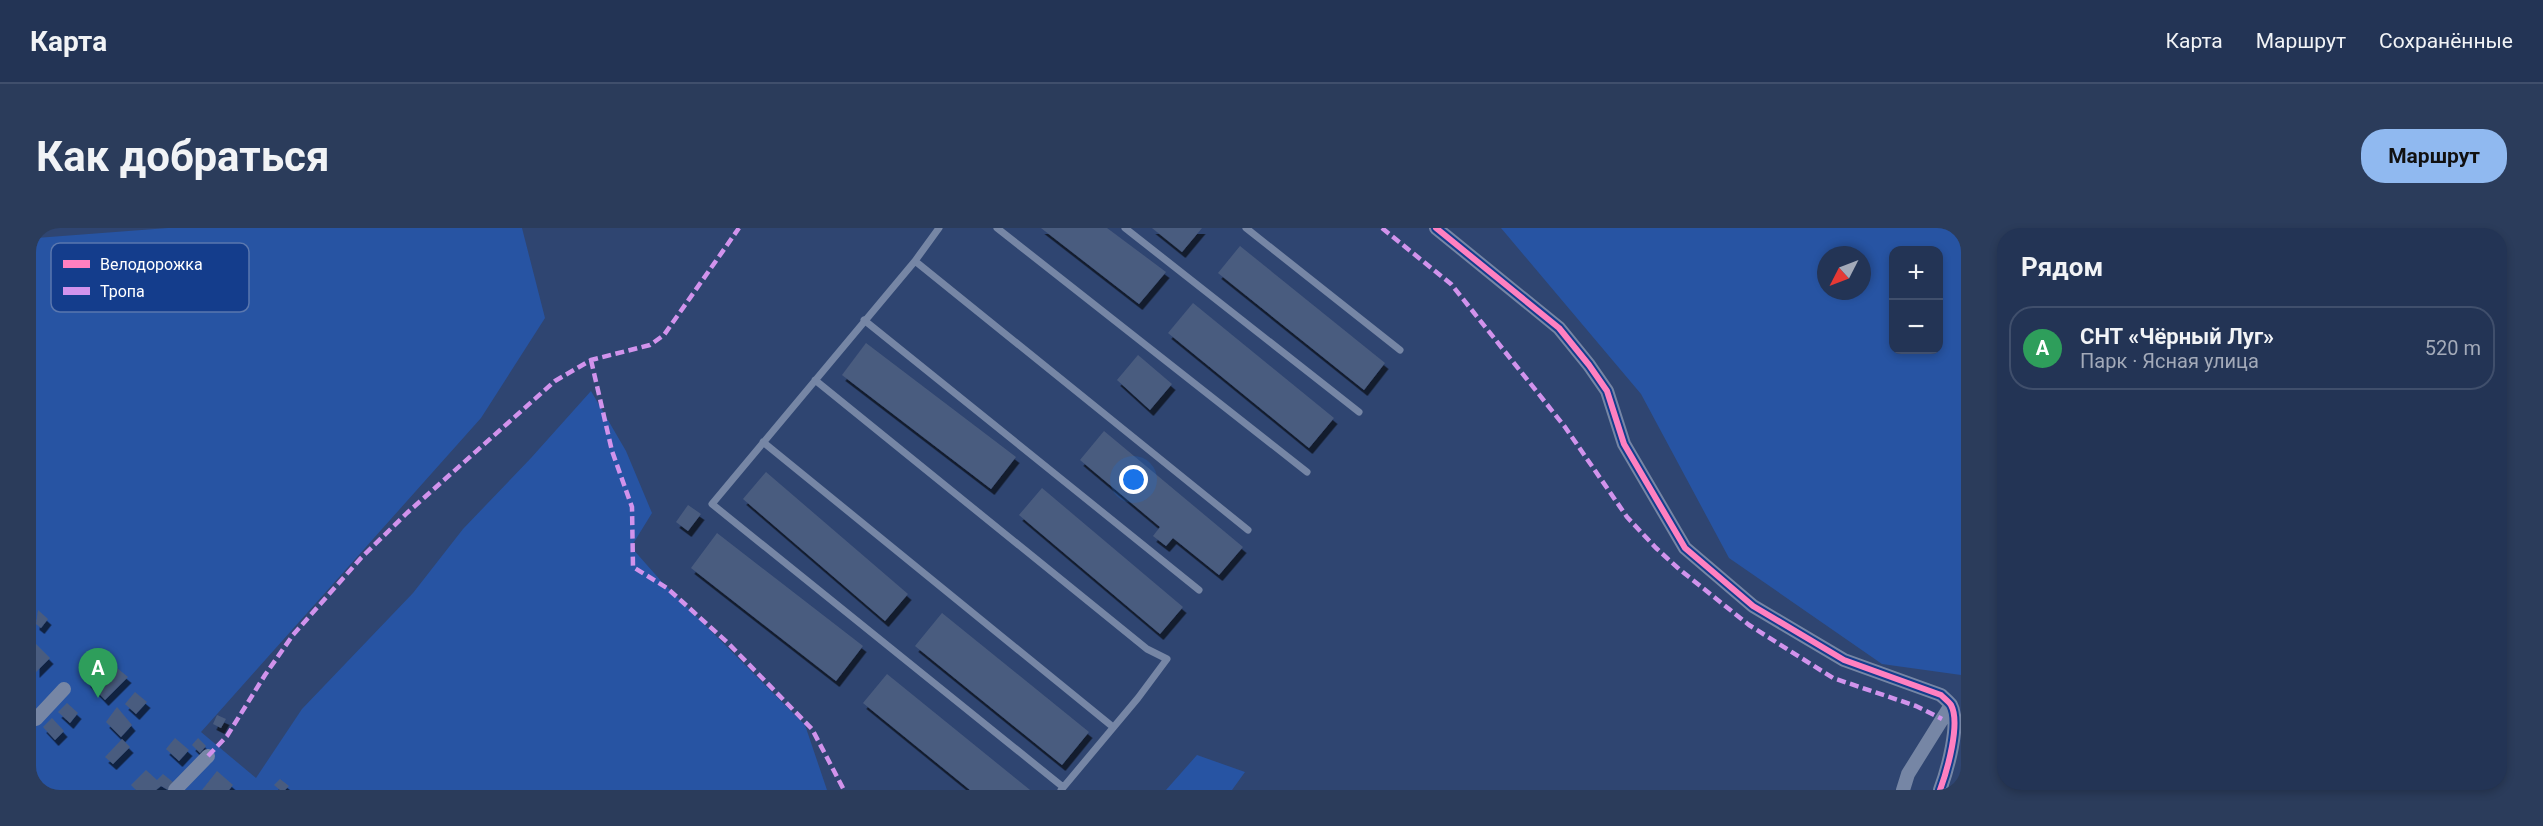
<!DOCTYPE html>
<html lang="ru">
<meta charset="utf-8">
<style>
body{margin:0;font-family:Roboto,sans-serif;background:#2b3c5b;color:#f1f3f6}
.controls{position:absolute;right:18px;top:18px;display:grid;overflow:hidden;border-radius:12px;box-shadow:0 3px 9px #0003}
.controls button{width:54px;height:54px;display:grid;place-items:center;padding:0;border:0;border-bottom:2px solid #404f6c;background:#233455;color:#f1f3f6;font:30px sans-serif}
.compass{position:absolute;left:1781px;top:18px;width:54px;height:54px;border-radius:50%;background:#233455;box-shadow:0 3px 9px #0003;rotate:228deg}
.you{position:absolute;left:1098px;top:252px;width:21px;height:21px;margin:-15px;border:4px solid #fff;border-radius:50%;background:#1a73e8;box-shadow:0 0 0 9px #1a73e833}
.badge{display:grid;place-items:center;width:39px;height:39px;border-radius:50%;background:#90b9f0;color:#fff;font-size:20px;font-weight:700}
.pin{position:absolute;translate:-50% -50px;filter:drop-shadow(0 2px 3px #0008)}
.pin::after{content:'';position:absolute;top:32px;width:21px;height:18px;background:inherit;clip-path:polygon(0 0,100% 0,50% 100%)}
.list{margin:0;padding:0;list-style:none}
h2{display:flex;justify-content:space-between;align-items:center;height:78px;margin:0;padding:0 24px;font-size:26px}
h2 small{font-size:20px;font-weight:400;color:#a3aab9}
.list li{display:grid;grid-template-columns:39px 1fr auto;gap:18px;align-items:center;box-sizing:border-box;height:84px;margin:0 12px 12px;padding:0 12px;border:2px solid #404f6c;border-radius:24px}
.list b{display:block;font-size:22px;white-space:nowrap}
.list p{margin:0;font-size:20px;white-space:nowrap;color:#a3aab9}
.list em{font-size:20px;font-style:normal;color:#a3aab9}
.map{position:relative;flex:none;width:1925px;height:562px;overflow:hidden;border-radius:24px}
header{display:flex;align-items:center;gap:36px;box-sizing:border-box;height:84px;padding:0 30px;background:#233455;border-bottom:2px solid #404f6c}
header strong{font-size:28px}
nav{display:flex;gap:33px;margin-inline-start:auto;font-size:21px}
.intro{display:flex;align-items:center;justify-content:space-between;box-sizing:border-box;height:144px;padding:0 36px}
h1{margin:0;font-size:42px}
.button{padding:15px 27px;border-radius:24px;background:#90b9f0;color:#111;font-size:21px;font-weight:700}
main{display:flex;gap:36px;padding:0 36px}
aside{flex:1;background:#233455;border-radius:24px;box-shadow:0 3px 9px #0003}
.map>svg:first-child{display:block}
.green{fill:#2754a3;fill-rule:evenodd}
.building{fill:#4a5c7f;filter:url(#shadow)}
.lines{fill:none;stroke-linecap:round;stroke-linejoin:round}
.service{stroke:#7686a5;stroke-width:7}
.minor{stroke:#7686a5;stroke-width:14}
.quiet{stroke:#d193ec;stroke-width:4.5;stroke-dasharray:9 4.5;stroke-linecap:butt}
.cycleway-casing{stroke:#143d8c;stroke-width:10}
.cycleway{stroke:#ff80c0;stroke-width:6}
.key{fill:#143d8c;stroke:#5a77ae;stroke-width:1.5}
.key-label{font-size:16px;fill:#fff}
</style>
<header>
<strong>Карта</strong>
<nav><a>Карта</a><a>Маршрут</a><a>Сохранённые</a></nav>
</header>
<div class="intro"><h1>Как добраться</h1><a class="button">Маршрут</a></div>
<main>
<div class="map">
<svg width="1925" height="562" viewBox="0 0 1925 562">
<defs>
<filter id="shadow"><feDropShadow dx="3.5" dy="6" stdDeviation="0" flood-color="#0009"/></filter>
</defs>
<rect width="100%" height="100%" fill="#2f4571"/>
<path class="green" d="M132,0H486L509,90L445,190L165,504L220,550L266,481L377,365L427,301L495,230L555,163L590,223L616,285L595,319L626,354L769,497L791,562H0V10Z
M1465,0H1925V447L1846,436L1693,330L1605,166ZM1902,22V122H1858V22ZM1790,27H1826V63H1790Z
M1161,527L1209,544L1196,562H1130Z"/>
<path class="building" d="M1005,0H1071L1130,44L1103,76Z
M1116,0H1166L1146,24Z
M1204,18L1349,135L1328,162L1182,45Z
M1157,75L1298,190L1273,220L1132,105Z
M830,115L980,229L955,261L806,147Z
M1102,127L1136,156L1114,182L1081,152Z
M1068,203L1207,319L1183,347L1137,310L1130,318L1117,308L1124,299L1044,232Z
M730,244L872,366L849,393L707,271Z
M1006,260L1147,379L1124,406L983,287Z
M652,277L665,286L652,303L640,294Z
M681,305L827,418L800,453L655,340Z
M2,382L12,391L5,400L0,396Z
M906,385L1053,504L1026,537L879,418Z
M0,416L14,430L0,444Z
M70,431L92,449L69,472L51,453Z
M851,446L994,562H934L827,475Z
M99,464L111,474L100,486L89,476Z
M31,475L42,485L34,495L22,484Z
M81,479L96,497L85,509L70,494Z
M181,487L190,491L185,500L177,496Z
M16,490L28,503L19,512L7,499Z
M139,510L153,522L143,533L130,521Z
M162,510L170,518L164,525L156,517Z
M86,511L94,519L77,536L69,529Z
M110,542L121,552L127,546L138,555L132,562L125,558L120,562H100L95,557Z
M181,543L197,557L193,562H166Z
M244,551L253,558L249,562H244L238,557Z"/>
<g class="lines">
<path class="service" d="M903,0L879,33L676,276L1027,559
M961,0L1271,244
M1089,0L1323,184
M1210,0L1364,122
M879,33L1212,302
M828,92L1163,362
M779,152L1111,421L1131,431L1102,470L1025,562
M727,214L1077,499"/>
<path class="minor" d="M1400,0L1523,100L1553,137L1571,163L1588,216L1649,320L1717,378L1808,432L1905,467C1908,470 1913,474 1915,477C1925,495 1911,543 1904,562
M0,491L28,461
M139,562L172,528
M1867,562L1872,546L1915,477"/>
<path class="quiet" d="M1346,0L1415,56L1529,199L1591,289L1620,320L1643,341L1713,397L1797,450L1880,478L1906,491
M555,132L576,223L596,279L597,339L631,360L692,415L776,501L808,562
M172,528L191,508L229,447L257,407L325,330L371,285L519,153L555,132L614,117L628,107L703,0"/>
<defs>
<path id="cycleway" d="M1400,0L1523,100L1553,137L1571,163L1588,216L1649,320L1717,378L1808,432L1905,467C1908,470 1913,474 1915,477C1925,495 1911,543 1904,562"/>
</defs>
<use href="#cycleway" class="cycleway-casing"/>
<use href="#cycleway" class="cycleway"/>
</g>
<rect x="15" y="15" width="198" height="69" rx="9" class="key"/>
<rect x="27" y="32" width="27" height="8" fill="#ff80c0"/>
<rect x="27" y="59" width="27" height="8" fill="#d193ec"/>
<g class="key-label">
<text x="64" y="42">Велодорожка</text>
<text x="64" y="69">Тропа</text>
</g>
</svg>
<div class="controls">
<button>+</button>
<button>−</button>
</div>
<svg class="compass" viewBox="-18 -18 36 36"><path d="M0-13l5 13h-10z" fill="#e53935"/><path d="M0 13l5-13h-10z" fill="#a3aab9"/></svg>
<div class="you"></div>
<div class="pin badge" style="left:62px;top:470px;background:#2e9e5b">A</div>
</div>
<aside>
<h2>Рядом<small></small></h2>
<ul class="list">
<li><span class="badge" style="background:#2e9e5b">A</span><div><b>СНТ «Чёрный Луг»</b><p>Парк · Ясная улица</p></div><em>520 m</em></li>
</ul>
</aside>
</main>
